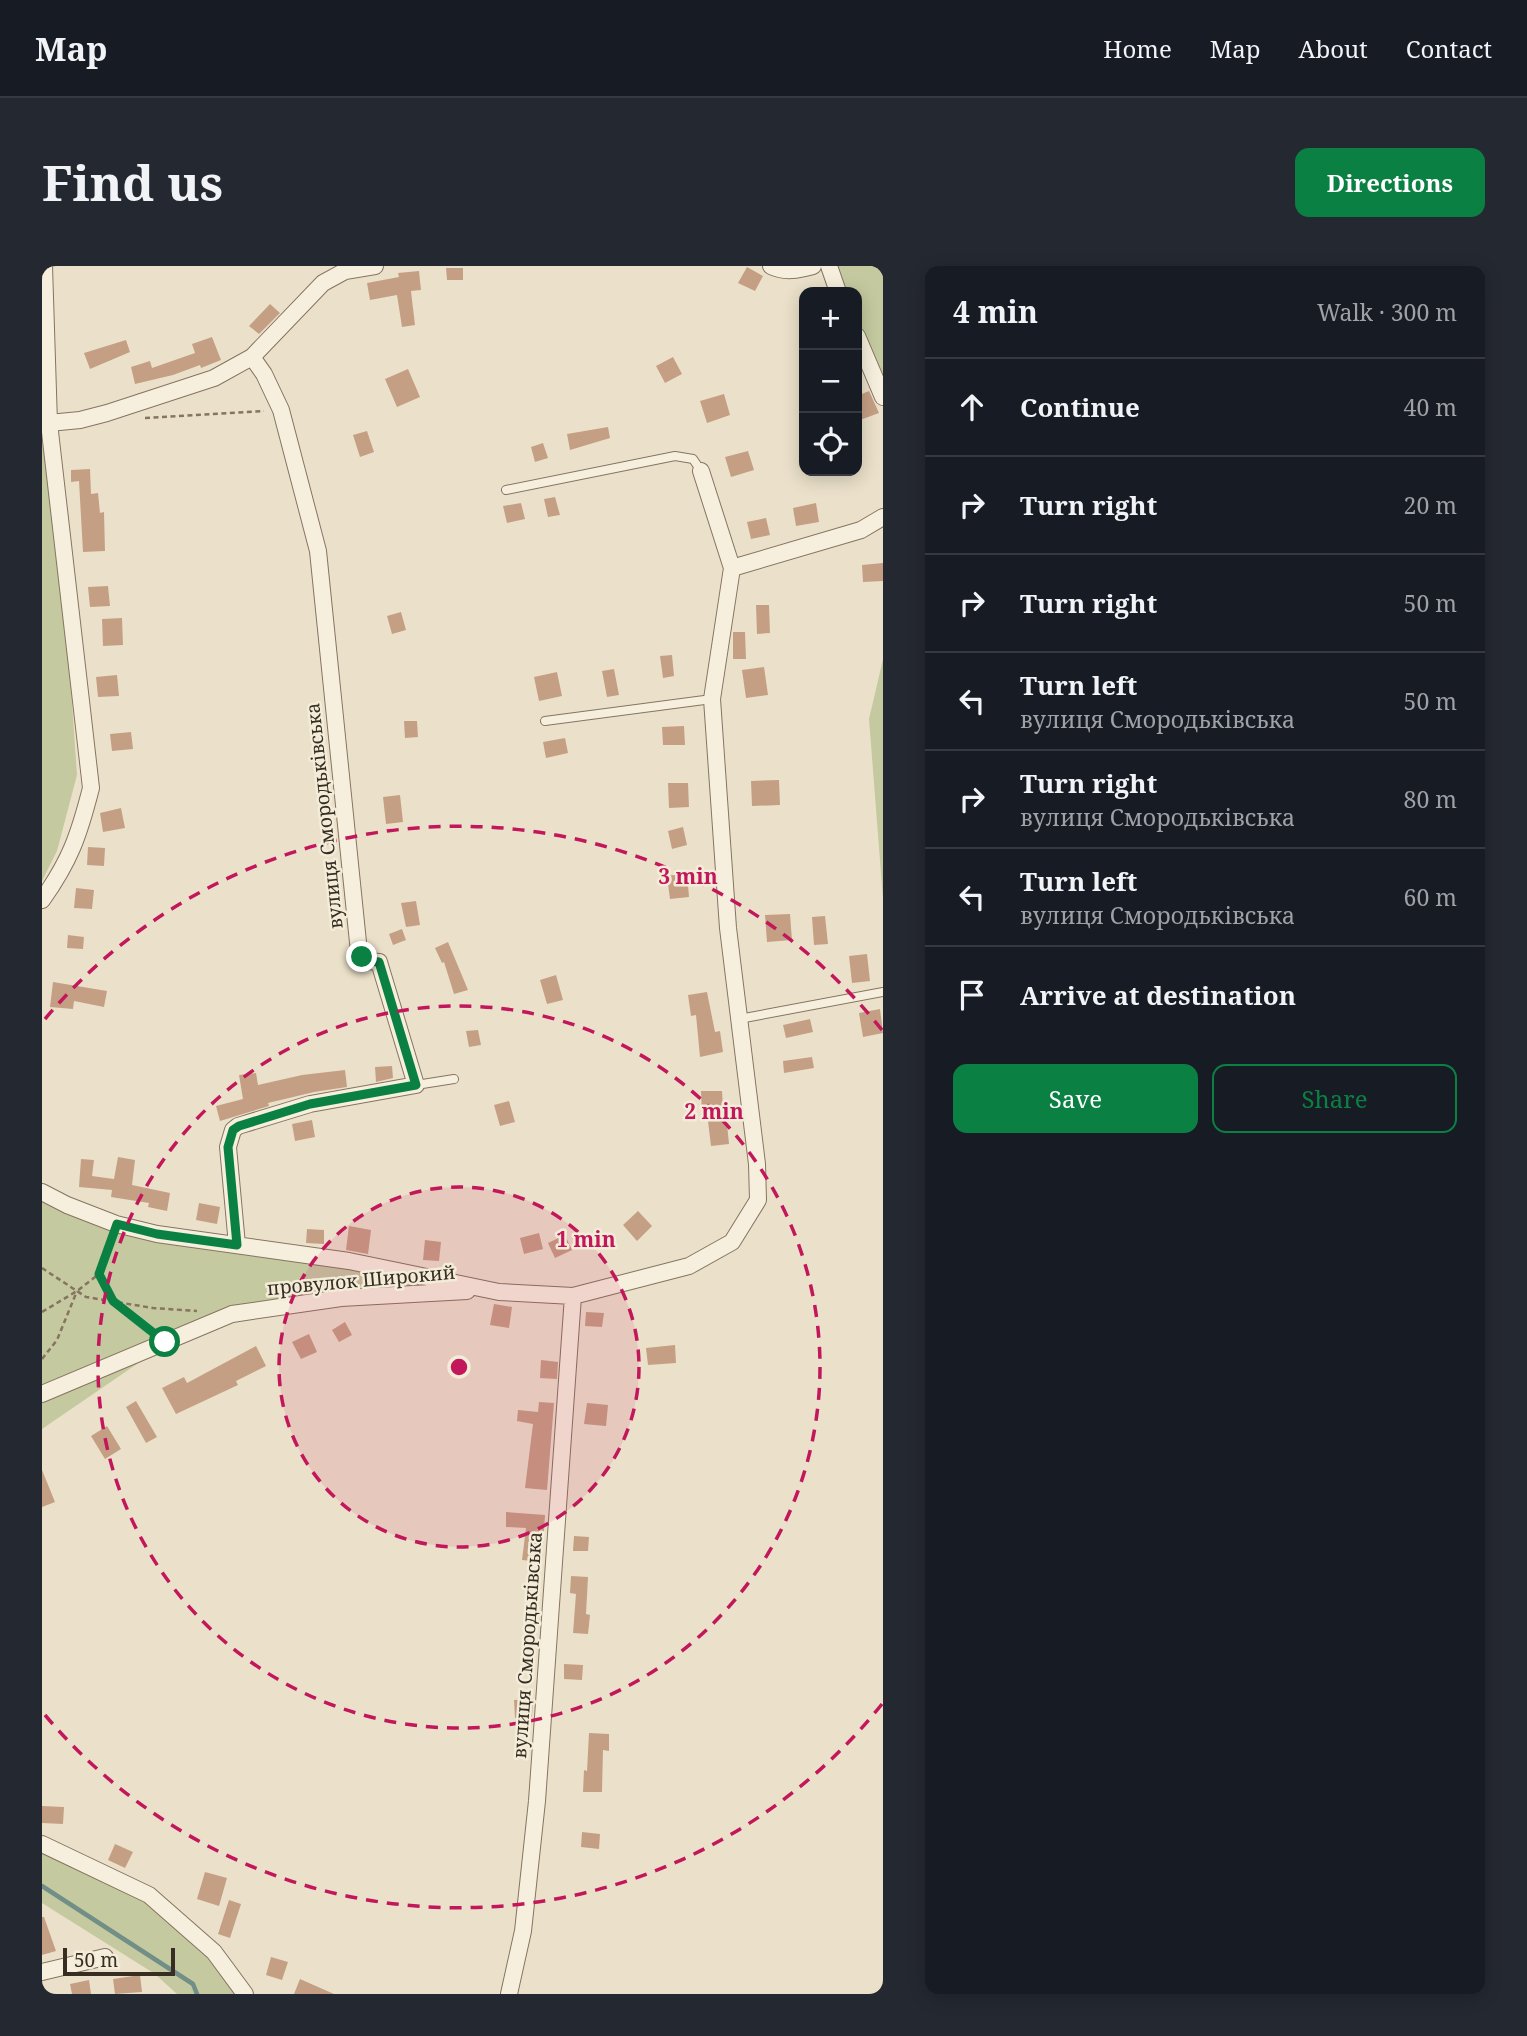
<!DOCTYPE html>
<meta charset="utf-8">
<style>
body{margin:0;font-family:"Noto Serif",serif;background:#242831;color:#f1f3f6}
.controls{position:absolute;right:21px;top:21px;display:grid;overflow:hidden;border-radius:14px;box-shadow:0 4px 18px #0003}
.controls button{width:63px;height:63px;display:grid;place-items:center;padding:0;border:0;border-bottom:2px solid #363941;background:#171b24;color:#f1f3f6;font:35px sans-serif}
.scale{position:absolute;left:21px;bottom:18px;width:112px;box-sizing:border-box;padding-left:7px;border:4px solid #382d22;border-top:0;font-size:19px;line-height:24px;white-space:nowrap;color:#382d22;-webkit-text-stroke:5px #f3ecd9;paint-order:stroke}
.stop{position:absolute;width:21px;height:21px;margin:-16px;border:5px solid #0b8043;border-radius:50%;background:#fff}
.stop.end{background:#0b8043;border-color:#fff;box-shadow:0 2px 7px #0008}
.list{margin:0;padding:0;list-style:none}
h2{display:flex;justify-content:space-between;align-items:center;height:91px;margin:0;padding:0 28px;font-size:30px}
h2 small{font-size:23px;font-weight:400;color:#9ea1a6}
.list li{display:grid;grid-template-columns:46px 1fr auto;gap:21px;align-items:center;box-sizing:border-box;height:98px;padding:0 28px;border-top:2px solid #363941}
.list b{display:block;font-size:26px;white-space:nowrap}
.list p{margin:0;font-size:23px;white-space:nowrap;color:#9ea1a6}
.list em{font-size:23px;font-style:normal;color:#9ea1a6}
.actions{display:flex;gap:14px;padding:21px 28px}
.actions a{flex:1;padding:16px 0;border:2px solid #0b8043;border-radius:14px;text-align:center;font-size:24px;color:#0b8043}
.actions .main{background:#0b8043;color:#fff}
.icon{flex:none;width:38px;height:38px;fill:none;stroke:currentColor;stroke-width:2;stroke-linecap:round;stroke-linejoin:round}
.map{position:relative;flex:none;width:841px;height:1728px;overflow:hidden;border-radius:14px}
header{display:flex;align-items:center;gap:42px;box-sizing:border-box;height:98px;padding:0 35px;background:#171b24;border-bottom:2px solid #363941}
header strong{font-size:33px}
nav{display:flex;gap:38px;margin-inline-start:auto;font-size:24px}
.intro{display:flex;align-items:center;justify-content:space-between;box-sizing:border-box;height:168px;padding:0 42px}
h1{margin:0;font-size:49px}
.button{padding:18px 32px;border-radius:14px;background:#0b8043;color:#fff;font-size:24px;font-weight:700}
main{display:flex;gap:42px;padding:0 42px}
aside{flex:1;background:#171b24;border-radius:14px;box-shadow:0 4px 18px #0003}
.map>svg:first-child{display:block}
.green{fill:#c4c99f}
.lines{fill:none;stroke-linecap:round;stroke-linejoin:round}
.stream{stroke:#718e87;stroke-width:4.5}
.building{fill:#c59f84}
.service-casing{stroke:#867460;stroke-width:10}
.minor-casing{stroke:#867460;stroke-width:18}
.path{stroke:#867460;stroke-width:2.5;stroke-dasharray:5 3.5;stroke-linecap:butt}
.service{stroke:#f6efdd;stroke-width:8}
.minor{stroke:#f6efdd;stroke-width:16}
.route{stroke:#0b8043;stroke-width:9}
.ring{fill:none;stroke:#c2185b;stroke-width:3.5;stroke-dasharray:12 9}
.labels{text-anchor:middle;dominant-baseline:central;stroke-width:5;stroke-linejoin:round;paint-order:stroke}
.street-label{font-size:19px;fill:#382d22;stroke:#f3ecd9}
.centre{fill:#c2185b;stroke:#f3ecd9;stroke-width:3.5}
.ring-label{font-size:21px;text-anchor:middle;font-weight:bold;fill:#c2185b;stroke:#f3ecd9;stroke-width:5;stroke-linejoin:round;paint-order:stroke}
</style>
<header>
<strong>Map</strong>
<nav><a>Home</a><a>Map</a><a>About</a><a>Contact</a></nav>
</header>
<div class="intro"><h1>Find us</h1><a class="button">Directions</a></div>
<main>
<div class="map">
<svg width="841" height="1728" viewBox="0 0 841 1728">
<rect width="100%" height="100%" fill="#ebe1ca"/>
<path class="green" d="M0,0L35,509L15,585L0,615Z
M787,0H841V128L815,65V26H798Z
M841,393V633L827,453Z
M0,926L74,958L449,1024L197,1047L151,1064L95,1098L0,1163Z
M0,1578L85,1619L143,1661L203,1728H135L113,1708L0,1637Z"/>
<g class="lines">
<path class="stream" d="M0,1620L151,1718L155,1728"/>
</g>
<path class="building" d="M705,1L721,10L713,25L696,17Z
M404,2H421V14H405Z
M377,5L379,24L369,25L373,59L360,61L355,29L328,34L325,17L357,11L356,7Z
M228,38L238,47L217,68L207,60Z
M170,71L179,94L159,102L158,99L131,109L93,118L89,101L108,95L110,102L153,87L150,78Z
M84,74L88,86L48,103L42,87Z
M631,91L640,108L623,117L614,100Z
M366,103L378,131L355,141L343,113Z
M827,125L837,147L818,154L815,147V130Z
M682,128L688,149L665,157L658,135Z
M566,161L568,172L528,184L525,168Z
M325,165L332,186L318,191L311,169Z
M501,177L506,192L493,196L489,181Z
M706,185L712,204L689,211L683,191Z
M48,203L49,228L56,227L58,247L62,246L63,285L41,286L37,215L29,216V204Z
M513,231L518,249L506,251L502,233Z
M479,237L483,253L465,257L461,240Z
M774,237L777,256L754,260L751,242Z
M724,252L728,269L709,273L705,256Z
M841,297V315L821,316L820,299Z
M66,320L68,340L48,341L46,321Z
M714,339H727L728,367L715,368Z
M359,346L364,364L350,368L345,350Z
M80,352L81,379L61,380L60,353Z
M691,366H703L704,393H691Z
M630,389L632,410L621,412L618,390Z
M722,401L726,429L704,432L700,404Z
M572,403L577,429L565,431L560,405Z
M515,406L520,430L497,435L492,411Z
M75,409L77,430L56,431L54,411Z
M362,455H375L376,471L363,472Z
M642,460L643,479H621L620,461Z
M89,466L91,483L70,485L68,468Z
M523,472L526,487L504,492L501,476Z
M737,514L738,539L710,540L709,515Z
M626,517H646L647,541L627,542Z
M358,529L361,556L344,558L341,531Z
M79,542L83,562L61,566L58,547Z
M641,561L645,579L630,583L626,565Z
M46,581L63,582L62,600L45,599Z
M645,607L647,631L628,633L625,610Z
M34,622L52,624L50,643L32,642Z
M374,635L378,659L364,661L359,637Z
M748,648L750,674L725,676L723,649Z
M783,650L786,678L772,679L770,651Z
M360,663L364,674L351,679L347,668Z
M26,669L42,671L41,683L25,682Z
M406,676L426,724L412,728L402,696L400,697L393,682Z
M825,688L828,715L810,717L807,690Z
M514,709L521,734L505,738L498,714Z
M11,716L65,725L62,741L32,735L31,743L8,741Z
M665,726L673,766L678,765L681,786L658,791L654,749L649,750L646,729Z
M838,743L841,767L821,771L817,747Z
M768,753L771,766L744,772L741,759Z
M436,764L439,779L427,781L424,765Z
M770,791L772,802L742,807L741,795Z
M350,800L351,812L334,816L333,801Z
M303,804L305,821L272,826L226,837L227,840L178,855L174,840L201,833L197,809L214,807L216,819L260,809Z
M659,825H680L682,858H685L687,878L669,880L665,847H660Z
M467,835L473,856L458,860L452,839Z
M270,854L273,871L253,875L250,858Z
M76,891L93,894L90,919L128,927L125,945L106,941L107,937L69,931L70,924L37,921L39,893L52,894L50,910L72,913Z
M157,937L178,941L175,958L154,954Z
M596,945L610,960L595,975L581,959Z
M307,960L329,964L326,988L304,984Z
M265,963L282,964V978L264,977Z
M497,967L501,983L482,988L478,972Z
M523,969L530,984L513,992L506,977Z
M383,974L399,976L397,995L381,994Z
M452,1038L470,1041L467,1062L448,1059Z
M544,1046L562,1047L560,1061L543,1060Z
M303,1056L310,1069L297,1076L290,1064Z
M267,1068L275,1086L259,1093L250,1076Z
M633,1079L634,1097L606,1099L604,1082Z
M214,1080L224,1100L194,1115L196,1119L134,1148L120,1122L142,1111L145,1117Z
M499,1094L516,1096L515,1113L498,1112Z
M94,1135L115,1171L104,1177L84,1141Z
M497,1136L512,1137L505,1224L483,1222L491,1158L475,1155L476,1144L496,1146Z
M545,1137L566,1139L564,1160L542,1158Z
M65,1160L79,1183L63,1193L49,1170Z
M0,1204L13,1236L0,1241Z
M464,1246L503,1249L500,1296L480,1294L484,1262L464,1261Z
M532,1270L547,1271L546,1285H531Z
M529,1310L546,1311L544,1348L548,1349L546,1368L531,1367L534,1328L528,1327Z
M522,1398L541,1399L540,1414L522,1413Z
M491,1433L490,1451L473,1452L472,1434Z
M547,1467L567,1468V1485L561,1484L560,1526H541L542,1504L545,1505Z
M0,1540L22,1541L21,1558L0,1557Z
M540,1566L558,1568L557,1583L539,1581Z
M73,1578L91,1586L83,1602L66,1594Z
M163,1606L185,1612L177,1640L155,1633Z
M187,1634L199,1638L188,1672L176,1668Z
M0,1651H2L14,1685L0,1689Z
M229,1691L246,1696L240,1714L224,1709Z
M98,1709L100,1726L73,1728L71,1713Z
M258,1713L292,1728H252Z
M47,1714L49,1728H30L28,1718Z"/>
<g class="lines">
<defs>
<path id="service" d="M464,224L633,190L651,193L659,205
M503,455L670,433
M697,753L841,726
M374,819L412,813"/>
<path id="minor" d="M729,0C743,7 756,4 771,0
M787,0L796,26
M815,70L841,131
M7,157L38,154L65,147L172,112L210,91L281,17L303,5L333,0
M690,302L819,264L841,251
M0,634C28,595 37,569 49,522L7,157L2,0
M0,926L25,939L74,958L115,968L307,995L457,1026L531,1030L647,1000L690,976L716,934L715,898L686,662L670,433L690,302L659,205
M195,979L186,881L191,864L196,860L268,838L374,819L337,696L326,695L317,686L276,285L239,144L222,108L210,91
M0,1128L190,1048L299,1032L425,1025
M0,1578L107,1629L172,1686L203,1728
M0,1706L63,1691
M467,1728L481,1665L495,1535L531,1030"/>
</defs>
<use href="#service" class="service-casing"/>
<use href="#minor" class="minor-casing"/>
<path class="path" d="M103,152L222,145
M0,1002L44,1031L111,1042L155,1045
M57,1008L71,1035L110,1066
M0,1046L35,1025L57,1008L70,971
M0,1093L15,1074L35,1025"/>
<use href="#service" class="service"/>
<use href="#minor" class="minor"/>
</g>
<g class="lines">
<path class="route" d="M123,1076L71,1035L57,1008L75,958L115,968L195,979L186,881L191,864L197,860L268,838L374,819L337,696L326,695L320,691"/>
</g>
<circle cx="417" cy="1101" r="180" fill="#c2185b" fill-opacity=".12"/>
<g class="ring">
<circle cx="417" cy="1101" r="180"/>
<circle cx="417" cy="1101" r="361"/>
<path d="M840 1438A541 541 0 0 1 3 1449M3 753A541 541 0 0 1 840 764"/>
</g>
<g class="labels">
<g class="street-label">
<text transform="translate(282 550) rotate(-96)">вулиця Смородьківська</text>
<text transform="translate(319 1014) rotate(-5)">провулок Широкий</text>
<text transform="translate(485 1379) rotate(-86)">вулиця Смородьківська</text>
</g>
</g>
<circle cx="417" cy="1101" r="10" class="centre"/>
<g class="ring-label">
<text x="646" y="618">3 min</text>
<text x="672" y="853">2 min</text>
<text x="544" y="981">1 min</text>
</g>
</svg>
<div class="controls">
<button>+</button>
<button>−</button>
<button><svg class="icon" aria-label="locate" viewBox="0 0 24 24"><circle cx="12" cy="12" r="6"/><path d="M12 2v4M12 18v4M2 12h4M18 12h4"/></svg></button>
</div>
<div class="scale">50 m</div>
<div class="stop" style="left:123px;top:1076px"></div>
<div class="stop end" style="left:320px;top:691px"></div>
</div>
<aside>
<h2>4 min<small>Walk · 300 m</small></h2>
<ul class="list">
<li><svg class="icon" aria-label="ahead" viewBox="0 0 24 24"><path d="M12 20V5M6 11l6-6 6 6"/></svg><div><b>Continue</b></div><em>40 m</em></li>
<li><svg class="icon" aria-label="right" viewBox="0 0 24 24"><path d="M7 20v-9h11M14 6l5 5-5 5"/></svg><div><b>Turn right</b></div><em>20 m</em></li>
<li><svg class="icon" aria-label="right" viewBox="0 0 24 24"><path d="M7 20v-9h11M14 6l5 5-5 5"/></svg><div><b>Turn right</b></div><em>50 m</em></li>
<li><svg class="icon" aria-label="left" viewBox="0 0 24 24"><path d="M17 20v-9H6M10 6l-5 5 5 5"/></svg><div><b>Turn left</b><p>вулиця Смородьківська</p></div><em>50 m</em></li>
<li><svg class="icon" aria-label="right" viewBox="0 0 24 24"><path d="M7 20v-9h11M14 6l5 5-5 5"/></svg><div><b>Turn right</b><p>вулиця Смородьківська</p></div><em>80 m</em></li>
<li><svg class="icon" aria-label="left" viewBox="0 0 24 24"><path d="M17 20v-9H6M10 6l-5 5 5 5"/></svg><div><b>Turn left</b><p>вулиця Смородьківська</p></div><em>60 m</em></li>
<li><svg class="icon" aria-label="arrive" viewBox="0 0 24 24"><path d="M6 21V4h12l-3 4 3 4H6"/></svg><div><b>Arrive at destination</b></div></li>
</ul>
<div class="actions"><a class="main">Save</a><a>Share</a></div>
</aside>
</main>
